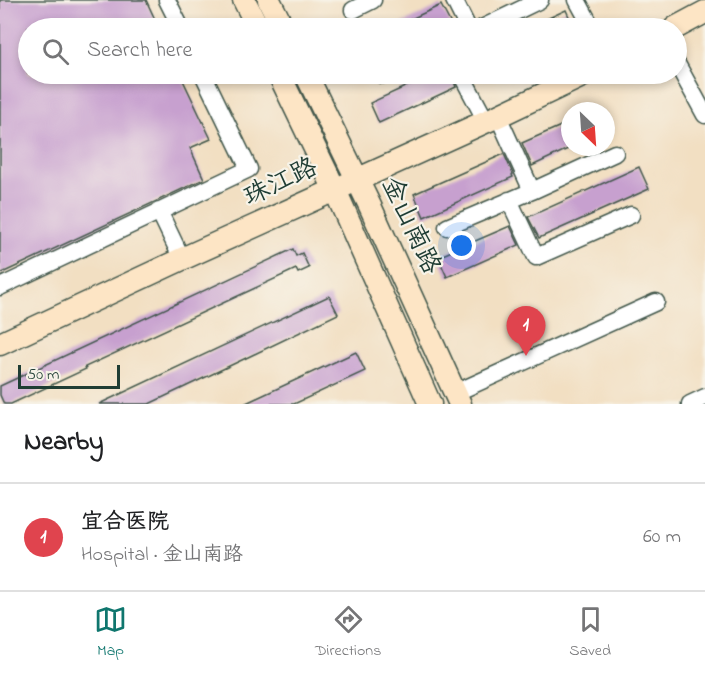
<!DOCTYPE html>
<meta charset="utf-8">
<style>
body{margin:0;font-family:"Indie Flower","LXGW WenKai TC",sans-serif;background:#f2f2f2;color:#202124}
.compass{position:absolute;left:561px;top:102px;width:54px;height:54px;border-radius:50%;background:#fff;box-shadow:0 3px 9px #0003;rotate:155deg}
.scale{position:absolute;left:18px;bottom:15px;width:102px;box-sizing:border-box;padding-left:6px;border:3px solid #1f3d34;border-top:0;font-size:16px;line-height:21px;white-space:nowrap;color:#1f3d34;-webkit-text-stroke:4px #f7f3e8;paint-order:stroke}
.you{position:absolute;left:462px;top:246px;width:21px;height:21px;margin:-15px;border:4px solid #fff;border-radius:50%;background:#1a73e8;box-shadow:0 0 0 9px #1a73e833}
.badge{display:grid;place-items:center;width:39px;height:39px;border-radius:50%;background:#0f766e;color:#fff;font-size:20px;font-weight:700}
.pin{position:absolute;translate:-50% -50px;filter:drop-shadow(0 2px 3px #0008)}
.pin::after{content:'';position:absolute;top:32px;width:21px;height:18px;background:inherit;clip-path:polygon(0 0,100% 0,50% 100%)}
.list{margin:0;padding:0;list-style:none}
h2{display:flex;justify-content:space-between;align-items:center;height:78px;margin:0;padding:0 24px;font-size:26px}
h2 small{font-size:20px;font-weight:400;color:#757577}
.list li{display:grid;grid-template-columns:39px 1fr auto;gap:18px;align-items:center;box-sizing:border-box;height:108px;padding:0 24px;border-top:2px solid #e0e0e0}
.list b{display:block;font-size:22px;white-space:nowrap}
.list p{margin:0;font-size:20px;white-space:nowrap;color:#757577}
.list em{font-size:20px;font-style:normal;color:#757577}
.icon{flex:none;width:33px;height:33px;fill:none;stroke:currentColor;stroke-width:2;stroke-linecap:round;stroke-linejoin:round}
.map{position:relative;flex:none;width:705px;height:404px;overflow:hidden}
.search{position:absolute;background:#fff;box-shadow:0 3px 9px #0003;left:18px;right:18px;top:18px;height:66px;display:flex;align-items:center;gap:15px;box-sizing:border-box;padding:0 21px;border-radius:33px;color:#757577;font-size:22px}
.sheet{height:186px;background:#fff}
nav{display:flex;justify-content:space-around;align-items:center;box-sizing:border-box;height:84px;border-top:2px solid #e0e0e0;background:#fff;font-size:16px;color:#757577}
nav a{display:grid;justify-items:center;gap:3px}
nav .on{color:#0f766e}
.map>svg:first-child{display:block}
.building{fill:#c7a0cf}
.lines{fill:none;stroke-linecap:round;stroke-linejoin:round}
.street-casing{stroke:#3f5549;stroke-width:19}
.secondary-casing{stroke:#3f5549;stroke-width:25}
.street{stroke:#fff;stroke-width:16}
.secondary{stroke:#fde5c5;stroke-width:22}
.labels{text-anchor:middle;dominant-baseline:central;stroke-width:4.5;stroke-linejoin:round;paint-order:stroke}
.street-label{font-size:26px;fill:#1f3d34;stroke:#f7f3e8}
</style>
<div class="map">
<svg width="705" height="404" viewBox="0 0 705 404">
<rect width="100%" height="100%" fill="#f7f3e8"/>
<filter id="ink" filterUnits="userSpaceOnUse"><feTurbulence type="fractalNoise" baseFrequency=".0167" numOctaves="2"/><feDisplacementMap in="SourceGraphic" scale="12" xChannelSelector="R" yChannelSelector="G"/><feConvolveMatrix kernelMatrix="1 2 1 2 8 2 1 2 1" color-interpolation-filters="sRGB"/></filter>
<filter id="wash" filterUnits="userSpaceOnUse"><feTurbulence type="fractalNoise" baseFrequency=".008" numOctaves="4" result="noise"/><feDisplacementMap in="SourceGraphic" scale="24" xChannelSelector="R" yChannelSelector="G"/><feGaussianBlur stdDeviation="1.35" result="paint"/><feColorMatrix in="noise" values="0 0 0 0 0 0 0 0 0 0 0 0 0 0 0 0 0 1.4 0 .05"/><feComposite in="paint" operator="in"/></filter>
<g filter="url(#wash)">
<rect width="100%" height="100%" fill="#f2dfc2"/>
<g id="blocks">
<path class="building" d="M0,0H146L159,28H28V74H180L211,139L190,148L204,179L0,274Z
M441,5L453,28H392Z
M566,10L574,28H527Z
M433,74H451L456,87L379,123L370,103Z
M570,122V148L532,166L522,143Z
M504,154L513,174L512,175L513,177L424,217L414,194Z
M639,167L649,189L539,238L528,217Z
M510,226L519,245L447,277L438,257Z
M293,249L296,256L302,253L309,268L298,273L296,269L85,367L86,369L11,404H4L0,395V386Z
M329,296L338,314L244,359L149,404H99Z
M356,352L365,371L294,404H244Z"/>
</g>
</g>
<g filter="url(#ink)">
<use href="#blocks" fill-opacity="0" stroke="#3f5549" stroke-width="1.5"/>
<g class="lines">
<defs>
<path id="street" d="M167,0L181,28
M454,0L468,28
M577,0L590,24L595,28
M353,10L373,0
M482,28L540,0
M676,62L705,115
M461,74L486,121
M382,75L385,74
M532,191L615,153
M509,200L536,257L631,215
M159,211L182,259
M447,227L532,191L498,116
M0,287L249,169L203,74
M455,393L656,302
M690,404L705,397"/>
<path id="secondary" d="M244,0L258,28
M269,0L283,28
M675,28L705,12
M279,74L335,190L430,404
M306,74L370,206L460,404
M0,344L182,259L498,116L586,74"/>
</defs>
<use href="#street" class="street-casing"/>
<use href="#secondary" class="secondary-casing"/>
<use href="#street" class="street"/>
<use href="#secondary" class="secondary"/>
</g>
</g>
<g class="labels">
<g class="street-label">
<text transform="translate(281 183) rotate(-25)">珠江路</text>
<text transform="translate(410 226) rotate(65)">金山南路</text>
</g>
</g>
</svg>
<svg class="compass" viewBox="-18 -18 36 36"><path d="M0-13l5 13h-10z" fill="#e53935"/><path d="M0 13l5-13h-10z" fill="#757577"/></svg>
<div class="scale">50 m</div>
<div class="you"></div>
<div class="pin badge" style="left:526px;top:356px;background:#e0444e">1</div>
<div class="search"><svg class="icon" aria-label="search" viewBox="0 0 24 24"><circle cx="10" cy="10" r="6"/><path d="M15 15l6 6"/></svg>Search here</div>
</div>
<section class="sheet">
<h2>Nearby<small></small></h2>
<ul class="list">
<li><span class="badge" style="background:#e0444e">1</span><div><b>宜合医院</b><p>Hospital · 金山南路</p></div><em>60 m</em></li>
</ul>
</section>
<nav>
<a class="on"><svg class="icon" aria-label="map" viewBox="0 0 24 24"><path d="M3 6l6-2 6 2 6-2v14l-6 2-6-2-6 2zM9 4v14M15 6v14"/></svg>Map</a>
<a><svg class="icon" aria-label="directions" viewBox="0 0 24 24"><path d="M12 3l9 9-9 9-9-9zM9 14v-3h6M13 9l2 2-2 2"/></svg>Directions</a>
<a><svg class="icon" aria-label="saved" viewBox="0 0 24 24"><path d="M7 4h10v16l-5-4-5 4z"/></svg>Saved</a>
</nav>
